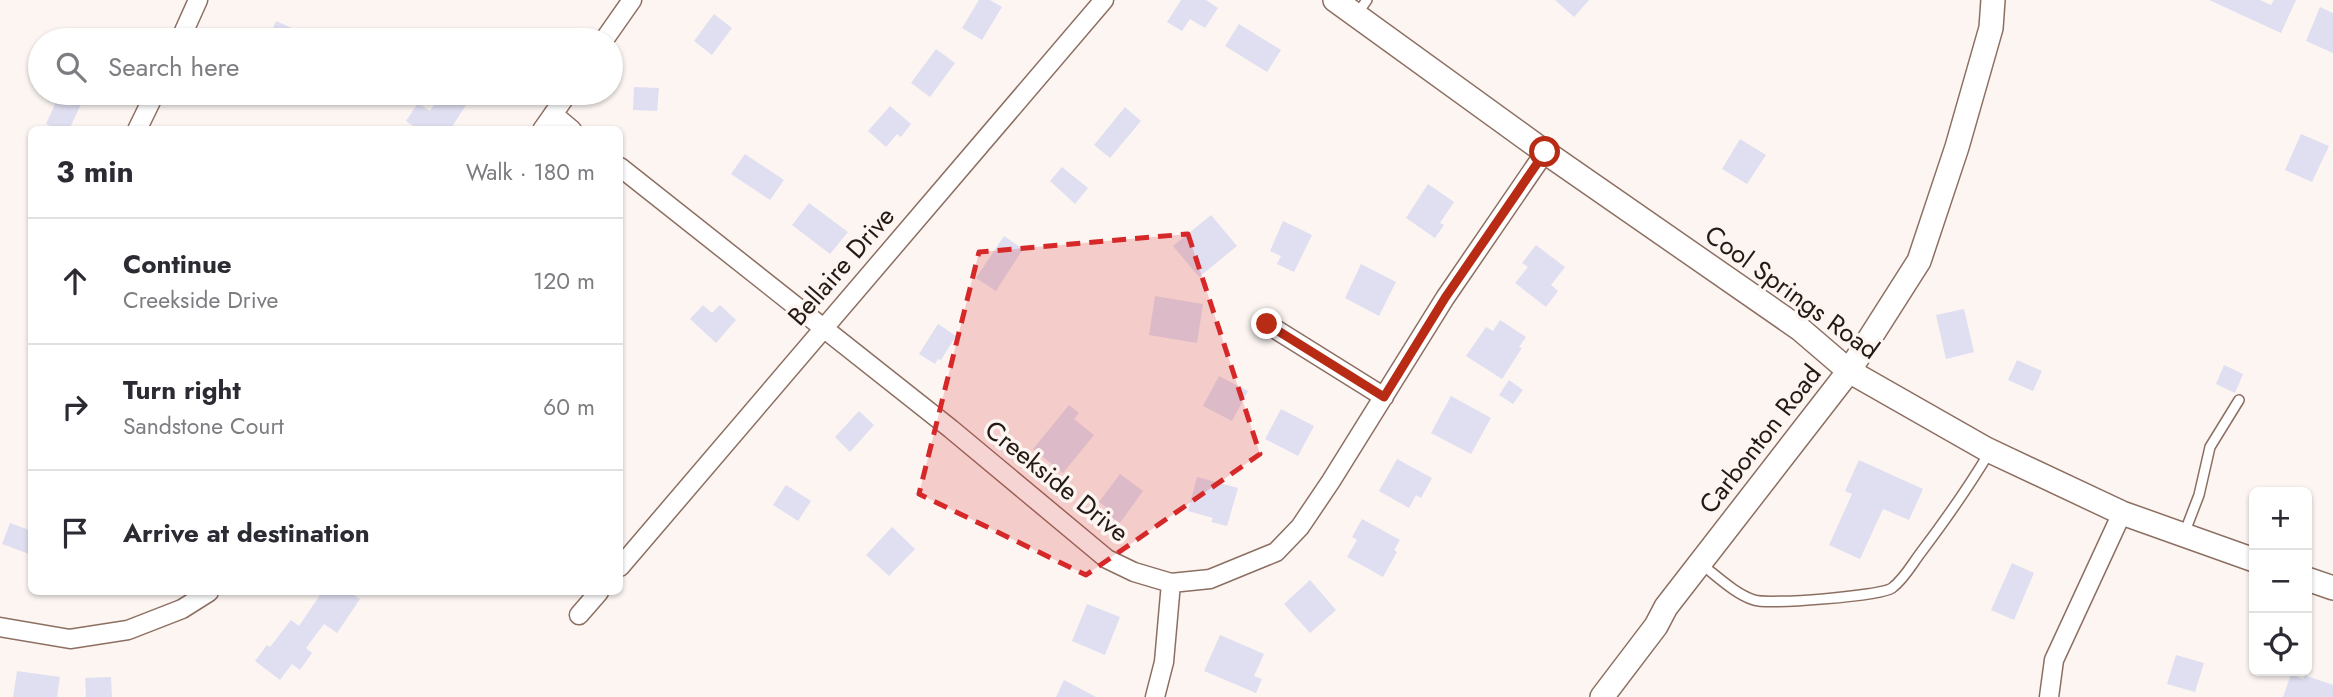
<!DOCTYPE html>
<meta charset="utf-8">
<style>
body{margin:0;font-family:Jost,sans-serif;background:#f2f2f3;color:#2b2b33}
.controls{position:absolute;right:21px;bottom:21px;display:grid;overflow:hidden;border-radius:10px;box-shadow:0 2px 5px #0004}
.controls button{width:63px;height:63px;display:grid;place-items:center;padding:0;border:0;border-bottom:2px solid #e1e1e2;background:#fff;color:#2b2b33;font:35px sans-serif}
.stop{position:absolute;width:21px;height:21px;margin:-16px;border:5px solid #b82c15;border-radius:50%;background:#fff}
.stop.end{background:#b82c15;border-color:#fff;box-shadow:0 2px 7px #0008}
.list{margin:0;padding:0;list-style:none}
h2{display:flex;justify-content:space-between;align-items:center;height:91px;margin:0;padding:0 28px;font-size:30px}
h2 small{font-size:23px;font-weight:400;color:#7c7c81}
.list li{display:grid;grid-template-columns:46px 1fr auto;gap:21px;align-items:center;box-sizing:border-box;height:126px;padding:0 28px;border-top:2px solid #e1e1e2}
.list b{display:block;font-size:26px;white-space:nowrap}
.list p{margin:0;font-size:23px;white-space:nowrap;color:#7c7c81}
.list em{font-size:23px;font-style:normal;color:#7c7c81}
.icon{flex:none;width:38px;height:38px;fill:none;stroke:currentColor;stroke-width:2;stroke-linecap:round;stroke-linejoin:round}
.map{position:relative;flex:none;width:2333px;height:697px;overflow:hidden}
.search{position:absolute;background:#fff;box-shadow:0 2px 5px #0004;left:28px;top:28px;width:595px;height:77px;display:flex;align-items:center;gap:18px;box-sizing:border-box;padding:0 24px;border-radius:38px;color:#7c7c81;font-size:26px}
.panel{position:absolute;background:#fff;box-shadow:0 2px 5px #0004;left:28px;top:126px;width:595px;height:469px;border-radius:10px}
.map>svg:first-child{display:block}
.building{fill:#dfdff1}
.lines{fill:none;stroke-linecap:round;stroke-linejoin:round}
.service-casing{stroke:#8d6f62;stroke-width:12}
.minor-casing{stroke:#8d6f62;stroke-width:21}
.tertiary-casing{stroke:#8d6f62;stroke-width:26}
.service{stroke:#fff;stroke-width:9}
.minor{stroke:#fff;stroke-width:18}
.tertiary{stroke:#fff;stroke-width:23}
.route{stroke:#b82c15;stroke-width:9}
.marked{fill:#d62828;fill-opacity:0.2;stroke:#d62828;stroke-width:5;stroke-dasharray:14 9;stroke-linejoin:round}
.labels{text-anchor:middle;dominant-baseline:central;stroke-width:7;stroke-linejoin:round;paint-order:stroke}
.street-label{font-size:26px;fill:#251913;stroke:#fcf5f2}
</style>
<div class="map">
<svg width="2333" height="697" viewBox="0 0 2333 697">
<rect width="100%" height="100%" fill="#fcf5f2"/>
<path class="building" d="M979,0H990L1002,7L982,40L962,28Z
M1181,0H1206L1218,8L1205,28L1190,19L1182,31L1167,22Z
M1555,0H1589L1574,17Z
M2209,0H2260L2271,5L2274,0H2296L2281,33Z
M2320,7L2333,13V53L2306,41Z
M714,14L732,28L712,55L694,41Z
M276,21L318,40H268Z
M1239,24L1281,50L1267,72L1225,46Z
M936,49L955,63L930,97L911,83Z
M634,87L659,88L657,111L633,110Z
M60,93H86L69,130H59L46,124Z
M442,93H446L466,105L450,130H419L406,121L418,103L430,111Z
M890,106L911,124L901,137L897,134L886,147L868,131Z
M1125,107L1141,121L1110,158L1094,145Z
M2301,134L2329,146L2312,182L2285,170Z
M1740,139L1766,155L1747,184L1722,169Z
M745,154L784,180L770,200L731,174Z
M1062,167L1088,188L1075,204L1050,181Z
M1428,184L1454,202L1440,223L1444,225L1435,238L1406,218Z
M809,203L848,232L830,254L792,225Z
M1211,215L1237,246L1199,277L1173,246Z
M1283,221L1312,235L1294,272L1277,264L1281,256L1270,251Z
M1004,236L1023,249L996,291L976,278Z
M1536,245L1565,267L1551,285L1558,291L1546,307L1515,283L1528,267L1522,263Z
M1361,264L1396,282L1379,316L1345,298Z
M1155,296L1203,304L1197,343L1149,335Z
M703,305L712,313L720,305L736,320L716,343L690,319Z
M1964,309L1974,352L1946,359L1936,315Z
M1500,320L1526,337L1519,347L1522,348L1502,379L1466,356L1486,327L1493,331Z
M938,324L956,336L941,360L938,359L935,364L919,354Z
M2017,360L2042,371L2033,391L2008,380Z
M2224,365L2243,374L2235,393L2216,384Z
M1219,376L1248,391L1232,421L1203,406Z
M1509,380L1523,390L1513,404L1499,395Z
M1451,396L1491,418L1471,454L1431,433Z
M1069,405L1079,413L1074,419L1094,435L1063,473L1033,449Z
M1281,409L1314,426L1298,456L1265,439Z
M859,411L874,425L850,452L835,437Z
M1397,459L1432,478L1421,498L1416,495L1409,508L1379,491Z
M1859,460L1923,489L1909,520L1883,509L1860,559L1829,545L1852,494L1845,491Z
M1120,474L1143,491L1120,523L1104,512L1107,508L1099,502Z
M1197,477L1238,488L1227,526L1211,522L1213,518L1188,511Z
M786,485L811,501L798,521L773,505Z
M1362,519L1400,540L1394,550L1397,552L1383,577L1347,557L1357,540L1352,537Z
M10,523L32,531V555L2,544Z
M892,527L915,549L889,576L866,555Z
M2012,563L2034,573L2014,620L1991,610Z
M1310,580L1336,610L1310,633L1284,604Z
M322,592H349L360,599L337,633L324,624L306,648L312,653L300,670L292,664L280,680L255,661L267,645L270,647L291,620L299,626Z
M1087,604L1120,617L1105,655L1072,641Z
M1220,635L1264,654L1254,676L1262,679L1256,693L1204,671Z
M2176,655L2204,663L2195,692L2167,684Z
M17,671L60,677L57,697H13Z
M2291,674L2303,679L2304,675L2333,685V697H2283Z
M111,677L112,697H86L85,678Z
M1064,680L1096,697H1056Z"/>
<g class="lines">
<defs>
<path id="service" d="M1356,15L1367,0
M2184,534L2199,495L2210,447L2239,400
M1701,564C1717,576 1735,594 1754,600C1768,605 1881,596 1892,588C1903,580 1911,566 1919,555C1944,522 1968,488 1989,453"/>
<path id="minor" d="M180,40L198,0
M604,40L632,0
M553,114L572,130
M137,130L155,93
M542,130L568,93
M620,167L951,429L1107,559L1134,572L1171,583L1210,579L1276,552L1300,527L1331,481L1445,298L1545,152
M1267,324L1384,397
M620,567L1104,0
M579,615L599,592
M0,627L70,639L128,630L182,609L209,592
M1155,697L1164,662L1171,583
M2049,697L2054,660L2122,513"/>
<path id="tertiary" d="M1335,0L1545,152L1800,329L1849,371L1986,449L2122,513L2254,560
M2307,579L2333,588
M1602,697L1656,626L1666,607L1849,371L1919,261L1957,147L1991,28L1993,0"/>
</defs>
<use href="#service" class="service-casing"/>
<use href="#minor" class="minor-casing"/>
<use href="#tertiary" class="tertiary-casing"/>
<use href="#service" class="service"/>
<use href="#minor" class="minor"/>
<use href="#tertiary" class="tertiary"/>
</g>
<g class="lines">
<path class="route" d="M1267,324L1384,397L1445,298L1545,152"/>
</g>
<path class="marked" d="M1188,234L1260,454L1086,575L919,494L979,252Z"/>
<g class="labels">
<g class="street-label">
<text transform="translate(841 266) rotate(-49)">Bellaire Drive</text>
<text transform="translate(1792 292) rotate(36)">Cool Springs Road</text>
<text transform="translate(1760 439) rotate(-52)">Carbonton Road</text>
<text transform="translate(1057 481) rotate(39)">Creekside Drive</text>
</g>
</g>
</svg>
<div class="controls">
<button>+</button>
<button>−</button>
<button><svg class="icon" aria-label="locate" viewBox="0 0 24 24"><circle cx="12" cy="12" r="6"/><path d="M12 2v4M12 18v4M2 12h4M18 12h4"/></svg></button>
</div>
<div class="stop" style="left:1545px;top:152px"></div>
<div class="stop end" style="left:1267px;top:324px"></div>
<div class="search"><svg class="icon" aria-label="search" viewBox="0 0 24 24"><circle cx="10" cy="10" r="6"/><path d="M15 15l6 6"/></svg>Search here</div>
<section class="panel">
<h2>3 min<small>Walk · 180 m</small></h2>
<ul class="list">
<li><svg class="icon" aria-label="ahead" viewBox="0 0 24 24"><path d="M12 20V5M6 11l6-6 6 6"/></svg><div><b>Continue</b><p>Creekside Drive</p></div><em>120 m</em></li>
<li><svg class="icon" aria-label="right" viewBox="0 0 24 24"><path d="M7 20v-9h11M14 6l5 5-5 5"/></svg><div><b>Turn right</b><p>Sandstone Court</p></div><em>60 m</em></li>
<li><svg class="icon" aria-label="arrive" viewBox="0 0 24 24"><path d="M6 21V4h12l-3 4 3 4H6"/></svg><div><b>Arrive at destination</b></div></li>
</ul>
</section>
</div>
